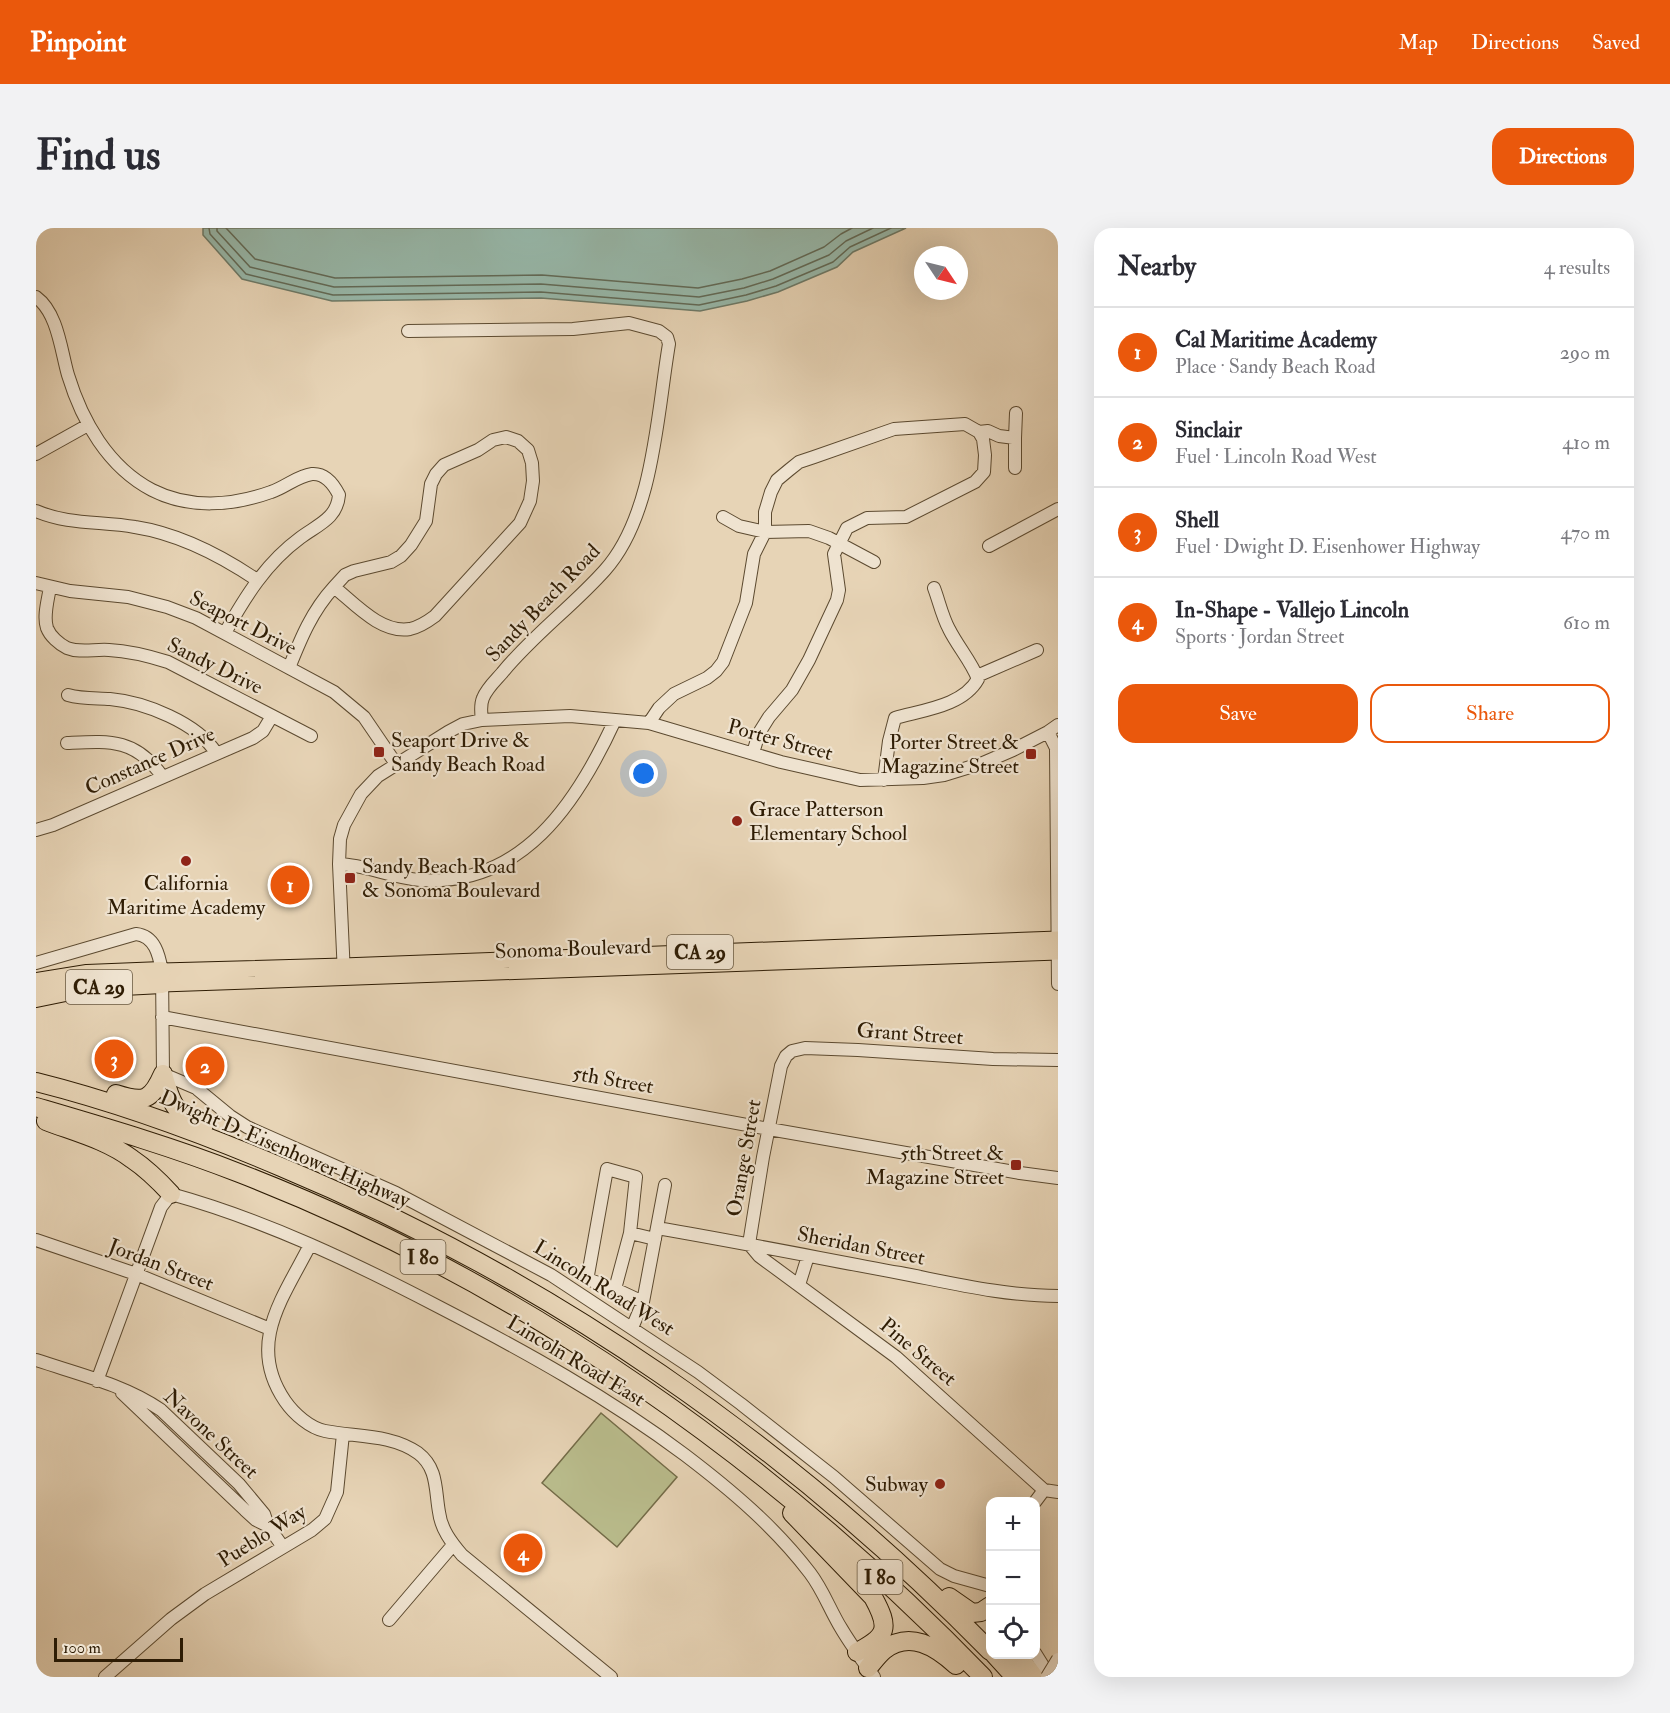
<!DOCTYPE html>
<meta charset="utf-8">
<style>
body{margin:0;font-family:"IM FELL Double Pica",serif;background:#f2f2f3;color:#2b2b33}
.controls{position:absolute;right:18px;bottom:18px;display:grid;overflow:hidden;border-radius:12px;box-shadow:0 6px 24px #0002}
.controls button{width:54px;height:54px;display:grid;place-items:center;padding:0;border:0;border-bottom:2px solid #e1e1e2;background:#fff;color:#2b2b33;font:30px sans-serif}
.compass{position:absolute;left:878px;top:18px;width:54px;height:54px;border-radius:50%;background:#fff;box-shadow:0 6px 24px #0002;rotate:125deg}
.scale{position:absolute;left:18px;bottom:15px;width:129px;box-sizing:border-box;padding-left:6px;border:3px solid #2e1c04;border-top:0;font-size:16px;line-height:21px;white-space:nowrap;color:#2e1c04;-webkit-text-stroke:4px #efe3d0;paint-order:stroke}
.you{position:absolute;left:608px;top:546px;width:21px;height:21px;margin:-15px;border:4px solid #fff;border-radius:50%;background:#1a73e8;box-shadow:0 0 0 9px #1a73e833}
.badge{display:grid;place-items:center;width:39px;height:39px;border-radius:50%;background:#ea580c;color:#fff;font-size:20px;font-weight:700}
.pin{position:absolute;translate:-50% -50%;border:3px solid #fff;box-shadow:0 2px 6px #0006}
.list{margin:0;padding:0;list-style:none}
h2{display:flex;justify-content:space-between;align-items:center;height:78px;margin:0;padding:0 24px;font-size:26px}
h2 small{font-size:20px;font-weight:400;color:#7c7c81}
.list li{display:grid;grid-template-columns:39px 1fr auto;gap:18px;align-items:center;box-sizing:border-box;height:90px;padding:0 24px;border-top:2px solid #e1e1e2}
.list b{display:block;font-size:22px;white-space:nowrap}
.list p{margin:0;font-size:20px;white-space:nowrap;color:#7c7c81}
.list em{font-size:20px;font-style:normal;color:#7c7c81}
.actions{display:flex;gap:12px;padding:18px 24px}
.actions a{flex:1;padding:14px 0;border:2px solid #ea580c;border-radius:18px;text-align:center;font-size:21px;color:#ea580c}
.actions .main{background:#ea580c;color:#fff}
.icon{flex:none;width:33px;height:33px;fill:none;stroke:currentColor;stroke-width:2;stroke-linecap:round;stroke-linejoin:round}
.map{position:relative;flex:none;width:1022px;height:1449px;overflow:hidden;border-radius:18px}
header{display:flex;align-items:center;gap:36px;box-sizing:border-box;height:84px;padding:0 30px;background:#ea580c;color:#fff}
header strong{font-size:28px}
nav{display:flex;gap:33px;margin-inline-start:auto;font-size:21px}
.intro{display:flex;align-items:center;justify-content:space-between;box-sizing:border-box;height:144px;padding:0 36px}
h1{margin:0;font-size:42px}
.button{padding:15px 27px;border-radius:18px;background:#ea580c;color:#fff;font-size:21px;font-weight:700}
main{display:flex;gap:36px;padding:0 36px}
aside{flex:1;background:#fff;border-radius:18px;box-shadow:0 6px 24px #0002}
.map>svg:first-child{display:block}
.green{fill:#b9bc8c;stroke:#746c48;stroke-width:1.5}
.water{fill:#97b8aa;stroke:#6d7a68;stroke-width:1.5}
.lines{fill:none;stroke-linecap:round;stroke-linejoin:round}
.shore{stroke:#626a57;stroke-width:1.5}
.minor-casing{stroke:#5c4a30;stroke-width:14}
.major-casing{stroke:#2e1c04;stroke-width:17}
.highway-casing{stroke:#2e1c04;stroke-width:20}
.minor{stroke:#efe3d0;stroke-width:12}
.major{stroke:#e7d4b6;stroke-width:15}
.highway{stroke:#e7d4b6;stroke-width:18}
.minor-bridge-casing{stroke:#5c4a30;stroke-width:14;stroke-linecap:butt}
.minor-bridge{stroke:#efe3d0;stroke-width:12}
.poi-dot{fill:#8f2418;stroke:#efe3d0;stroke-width:2}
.labels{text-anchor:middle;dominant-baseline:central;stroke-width:4.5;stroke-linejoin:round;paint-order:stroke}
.shield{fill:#efe3d0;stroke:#685841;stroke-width:1.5}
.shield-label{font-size:20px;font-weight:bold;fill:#2e1c04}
.street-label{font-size:21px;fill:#2e1c04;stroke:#efe3d0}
.poi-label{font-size:21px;fill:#2e1c04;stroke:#efe3d0;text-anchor:start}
</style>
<header>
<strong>Pinpoint</strong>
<nav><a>Map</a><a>Directions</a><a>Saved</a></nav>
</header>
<div class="intro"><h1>Find us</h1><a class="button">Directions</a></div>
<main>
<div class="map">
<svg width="1022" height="1449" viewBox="0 0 1022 1449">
<rect width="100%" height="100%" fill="#e7d4b6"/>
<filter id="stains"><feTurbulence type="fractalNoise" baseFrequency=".00333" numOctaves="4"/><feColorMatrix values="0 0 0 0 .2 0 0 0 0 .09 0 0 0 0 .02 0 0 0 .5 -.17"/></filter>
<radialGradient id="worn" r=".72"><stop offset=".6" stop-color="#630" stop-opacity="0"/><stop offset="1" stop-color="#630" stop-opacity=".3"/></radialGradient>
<path class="green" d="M565,1185L641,1249L581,1319L506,1255Z"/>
<path class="water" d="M167,0H870L817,24L801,39L742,64L711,73L664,83L505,70L296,73L206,51L167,7Z"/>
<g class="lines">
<path class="shore" d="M173,0L174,6L210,46L297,67L505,64L663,77L710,67L740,58L797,34L814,19L855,0
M181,0V3L214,39L298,59L505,56L663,69L708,60L737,51L793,27L810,13L837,0
M190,0L219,31L299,50L506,47L662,60L706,51L734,43L788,19L805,6L816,0"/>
<defs>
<path id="minor" d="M0,69C22,85 25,123 32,147C46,193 72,239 116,262C153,281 196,278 235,264C250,259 261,248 276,246C290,245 298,257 303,267C301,291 281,297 264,310C230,335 209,369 189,405
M372,103L537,101L593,95L623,103L631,109L633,116C621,186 618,287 569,342C537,378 497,407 466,445C459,453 451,460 447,470C444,477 445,485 446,492
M943,204L952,203L963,208L979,210L980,185
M470,209L482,213L492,222L496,235L497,253L494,273L484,295L399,388C391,394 383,399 374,401C345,406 318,375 298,359L309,347L318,343L355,334L365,328L375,317L390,293L395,256L400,246L408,237L442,222L457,212Z
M979,210V240
M0,226L52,197
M0,283C32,297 66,293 99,299C144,306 184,327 221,352
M687,289L703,298L729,304L773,303L793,310L838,334
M953,318L1022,281
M0,355L34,363L92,369L131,379L160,390L298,464L328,489L360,536
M14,359C12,372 7,388 11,400C14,408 23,416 31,420C43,425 59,421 73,422C93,423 113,428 132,434L275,508
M253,440C265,410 276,383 298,359
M941,448L1001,422
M32,467C46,471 60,470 74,471C108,474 162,495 180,525
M613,495L623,480L638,466L671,450L680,443L687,434L710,375L718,326L729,304V284L735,264L741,252L753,242L763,234L778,229L858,201L929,196L943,204L947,211L949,227L948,244L939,254L870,289L831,290L811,300L798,326L803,362L801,372L773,432L756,462L733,489L723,505L717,525
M1012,504L1020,520L1022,756
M31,515C73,513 99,510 126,548
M848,552L853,513L859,490C887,482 927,478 942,451C935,433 922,419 913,401C906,388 903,373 898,360
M0,602L17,597L217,510L227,503L236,488
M303,636C331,637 356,650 384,652C486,659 541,575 579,492
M0,735L100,706C119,708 123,727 126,743L127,846L160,860L194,888L211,899L360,965L515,1047L662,1144L705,1176L798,1249L904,1341L918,1348L954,1358
M308,747L303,636L304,611L308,597L325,566L342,548L412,504L427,496L446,492L534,488L613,495L745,534L824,552L887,550L908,547L947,535L977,522L1012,504L1022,497
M126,789L733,901L984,945L1022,950
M1022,832L957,831L822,822L769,820L756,823L750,828L745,838L727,929L713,1016L723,1028L860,1129L1008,1262L1022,1264
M621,1000C703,1014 783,1030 864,1045C916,1055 969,1068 1022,1068
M594,1005L619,1011
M0,1012L100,1046L234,1101
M274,1017C247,1070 210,1116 249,1173C258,1186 274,1200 289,1203C320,1209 355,1206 382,1225C402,1240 399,1262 403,1284C405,1301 415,1314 426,1327L575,1449
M763,1057L772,1028
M579,1061L554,1052L552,1047L571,941L600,949L594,1005L579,1061L607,1074
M596,1100L607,1074L629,957
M0,1132C42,1146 89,1157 125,1182L203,1256L228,1286L232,1298L247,1319
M61,1153L125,979L135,966C229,992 319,1035 405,1080C490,1124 573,1170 649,1227C695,1262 739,1299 774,1345C787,1362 794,1382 805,1400C815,1417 827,1433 838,1449
M86,1165L209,1282L220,1292L232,1298
M999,1274L1008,1262
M353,1392L417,1317
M999,1425L1014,1449
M69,1449L135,1391L169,1366L276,1302L289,1291L301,1264L307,1206"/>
<path id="major" d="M126,743L307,738L1022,711
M126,756L1022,724"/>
<path id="highway" d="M0,754L51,746L126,743
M0,770L49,760L126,756
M127,846C135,875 138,886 168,897
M0,854C84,875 165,905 245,939C513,1051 752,1217 954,1423
M80,866C108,875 115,873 127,846
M0,879C68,899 137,919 203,945C485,1054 738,1233 947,1449
M10,893C39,904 71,912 96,931C111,941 123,953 135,966
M756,1285L837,1369C854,1400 852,1408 821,1424
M913,1369L936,1385L945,1384L954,1378
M958,1426L979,1449
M981,1426L998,1449
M832,1440C837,1434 842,1427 848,1422C874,1402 900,1419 920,1437"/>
</defs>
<use href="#minor" class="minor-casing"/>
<use href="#major" class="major-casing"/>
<use href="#highway" class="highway-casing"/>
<use href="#minor" class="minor"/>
<use href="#major" class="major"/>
<use href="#highway" class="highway"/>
<defs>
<path id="minor-bridge" d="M1011,1449L1022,1431"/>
</defs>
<use href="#minor-bridge" class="minor-bridge-casing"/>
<use href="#minor-bridge" class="minor-bridge"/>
</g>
<g class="poi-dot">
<rect x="337" y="518" width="12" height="12" rx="3"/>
<rect x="989" y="520" width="12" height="12" rx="3"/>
<circle cx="701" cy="593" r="6"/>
<circle cx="150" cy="633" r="6"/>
<rect x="308" y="644" width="12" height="12" rx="3"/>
<rect x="974" y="931" width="12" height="12" rx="3"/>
<circle cx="904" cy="1256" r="6"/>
</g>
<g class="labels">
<g class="shield">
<rect x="631" y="707" width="66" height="34" rx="4.5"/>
<rect x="30" y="742" width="66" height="34" rx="4.5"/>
<rect x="364.5" y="1012" width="45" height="34" rx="4.5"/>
<rect x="821.5" y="1332" width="45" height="34" rx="4.5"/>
</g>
<g class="shield-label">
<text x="664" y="724">CA 29</text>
<text x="63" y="759">CA 29</text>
<text x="387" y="1029">I 80</text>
<text x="844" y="1349">I 80</text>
</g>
<g class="street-label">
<text transform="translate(507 375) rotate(-46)">Sandy Beach Road</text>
<text transform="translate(207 395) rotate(27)">Seaport Drive</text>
<text transform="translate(179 438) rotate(26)">Sandy Drive</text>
<text transform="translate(744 512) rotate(15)">Porter Street</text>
<text transform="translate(114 533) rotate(-24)">Constance Drive</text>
<text transform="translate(537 721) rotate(-2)">Sonoma Boulevard</text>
<text transform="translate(874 806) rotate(4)">Grant Street</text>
<text transform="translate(577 852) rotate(10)">5th Street</text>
<text transform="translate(249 921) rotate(23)">Dwight D. Eisenhower Highway</text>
<text transform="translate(708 930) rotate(-80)">Orange Street</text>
<text transform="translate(825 1018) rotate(11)">Sheridan Street</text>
<text transform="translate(125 1037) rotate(21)">Jordan Street</text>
<text transform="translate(568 1060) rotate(32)">Lincoln Road West</text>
<text transform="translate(882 1124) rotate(40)">Pine Street</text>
<text transform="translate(540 1133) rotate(31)">Lincoln Road East</text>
<text transform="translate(175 1206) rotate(43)">Navone Street</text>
<text transform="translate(226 1308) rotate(-32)">Pueblo Way</text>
</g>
<g class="poi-label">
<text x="355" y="512">Seaport Drive &amp;<tspan x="355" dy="24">Sandy Beach Road</tspan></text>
<text x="983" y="514" text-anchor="end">Porter Street &amp;<tspan x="983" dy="24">Magazine Street</tspan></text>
<text x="713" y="581">Grace Patterson<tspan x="713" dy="24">Elementary School</tspan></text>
<text x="326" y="638">Sandy Beach Road<tspan x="326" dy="24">&amp; Sonoma Boulevard</tspan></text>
<text x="150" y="655" text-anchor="middle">California<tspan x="150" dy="24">Maritime Academy</tspan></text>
<text x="968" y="925" text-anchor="end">5th Street &amp;<tspan x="968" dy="24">Magazine Street</tspan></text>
<text x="892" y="1256" text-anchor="end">Subway</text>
</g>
</g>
<rect width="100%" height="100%" filter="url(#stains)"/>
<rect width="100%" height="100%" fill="url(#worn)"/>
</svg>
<div class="controls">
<button>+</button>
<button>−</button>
<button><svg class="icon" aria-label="locate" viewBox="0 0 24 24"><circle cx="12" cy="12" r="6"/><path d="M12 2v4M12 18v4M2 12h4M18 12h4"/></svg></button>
</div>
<svg class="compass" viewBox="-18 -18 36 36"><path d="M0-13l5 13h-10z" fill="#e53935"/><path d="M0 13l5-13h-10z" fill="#7c7c81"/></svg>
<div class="scale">100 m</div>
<div class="you"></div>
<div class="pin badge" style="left:254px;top:657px">1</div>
<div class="pin badge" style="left:169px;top:838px">2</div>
<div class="pin badge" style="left:78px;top:831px">3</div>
<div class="pin badge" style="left:487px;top:1325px">4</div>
</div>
<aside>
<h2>Nearby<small>4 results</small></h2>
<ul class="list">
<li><span class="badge">1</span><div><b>Cal Maritime Academy</b><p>Place · Sandy Beach Road</p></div><em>290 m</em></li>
<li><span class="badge">2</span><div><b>Sinclair</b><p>Fuel · Lincoln Road West</p></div><em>410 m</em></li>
<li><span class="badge">3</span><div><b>Shell</b><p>Fuel · Dwight D. Eisenhower Highway</p></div><em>470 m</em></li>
<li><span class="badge">4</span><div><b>In-Shape - Vallejo Lincoln</b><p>Sports · Jordan Street</p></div><em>610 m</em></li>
</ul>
<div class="actions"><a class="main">Save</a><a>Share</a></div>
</aside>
</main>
